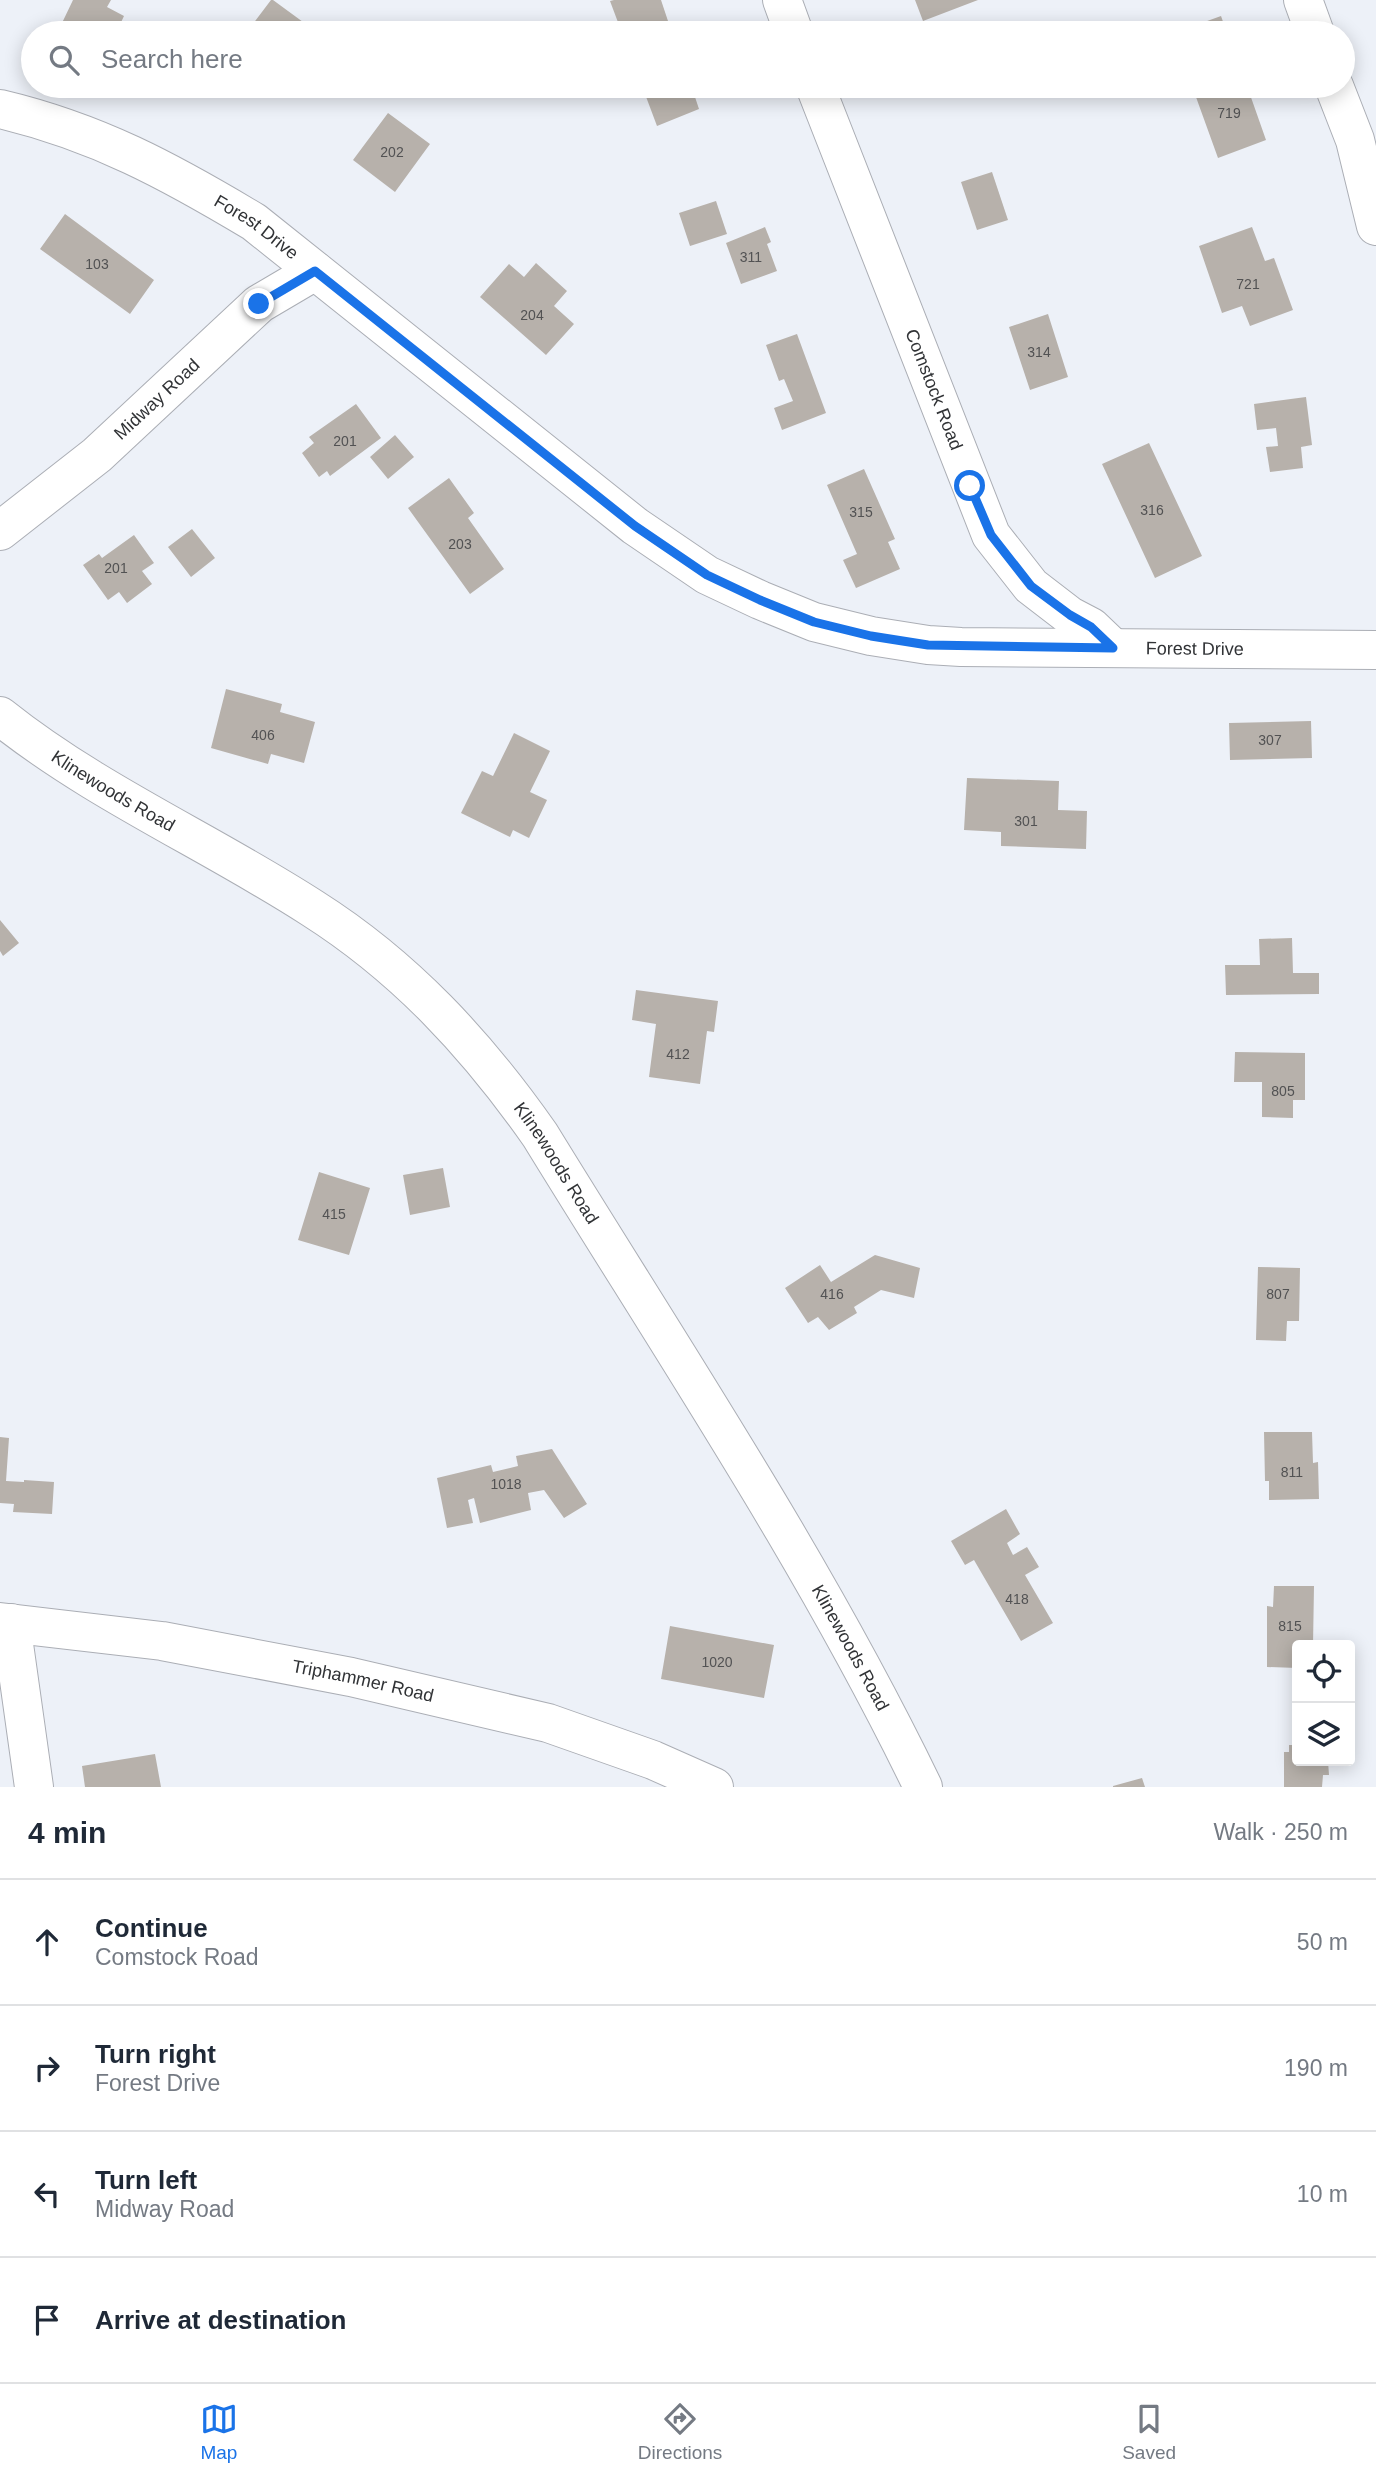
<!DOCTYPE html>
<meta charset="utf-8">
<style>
body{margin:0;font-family:Helvetica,sans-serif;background:#f6f6f7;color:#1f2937}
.controls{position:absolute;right:21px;bottom:21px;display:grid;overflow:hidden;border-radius:7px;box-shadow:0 4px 18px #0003}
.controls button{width:63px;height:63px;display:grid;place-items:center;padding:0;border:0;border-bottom:2px solid #e0e1e3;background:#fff;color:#1f2937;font:35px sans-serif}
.stop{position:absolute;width:21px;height:21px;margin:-16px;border:5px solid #1a73e8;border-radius:50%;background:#fff}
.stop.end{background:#1a73e8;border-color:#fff;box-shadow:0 2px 7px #0008}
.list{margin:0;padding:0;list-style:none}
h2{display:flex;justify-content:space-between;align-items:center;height:91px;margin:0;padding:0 28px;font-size:30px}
h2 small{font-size:23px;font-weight:400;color:#747a83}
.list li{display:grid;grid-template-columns:46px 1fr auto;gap:21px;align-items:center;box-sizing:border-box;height:126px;padding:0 28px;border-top:2px solid #e0e1e3}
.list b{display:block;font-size:26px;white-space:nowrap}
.list p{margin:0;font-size:23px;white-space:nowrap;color:#747a83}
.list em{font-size:23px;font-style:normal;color:#747a83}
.icon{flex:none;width:38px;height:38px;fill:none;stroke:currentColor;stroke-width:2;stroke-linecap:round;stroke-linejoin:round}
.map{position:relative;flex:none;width:1376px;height:1787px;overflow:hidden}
.search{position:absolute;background:#fff;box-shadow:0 4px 18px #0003;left:21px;right:21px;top:21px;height:77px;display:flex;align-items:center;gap:18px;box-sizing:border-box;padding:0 24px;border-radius:38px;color:#747a83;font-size:26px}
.sheet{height:595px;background:#fff}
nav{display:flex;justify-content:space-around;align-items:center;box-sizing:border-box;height:98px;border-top:2px solid #e0e1e3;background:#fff;font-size:19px;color:#747a83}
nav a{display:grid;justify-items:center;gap:4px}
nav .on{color:#1a73e8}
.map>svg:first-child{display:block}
.building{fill:#b7b1ab}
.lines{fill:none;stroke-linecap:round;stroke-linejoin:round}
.minor-casing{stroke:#abaeb5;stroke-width:40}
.minor{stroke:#fff;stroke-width:38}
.route{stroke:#1a73e8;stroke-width:9}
.labels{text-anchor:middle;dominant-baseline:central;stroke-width:5;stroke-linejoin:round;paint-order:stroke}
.number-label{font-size:14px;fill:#525253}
.street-label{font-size:18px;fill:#313336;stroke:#fefefe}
</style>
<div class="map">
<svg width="1376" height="1787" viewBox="0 0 1376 1787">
<rect width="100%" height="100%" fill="#edf1f8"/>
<path class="building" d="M73,0H111L107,7L124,16L116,33H82L62,23Z
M271,0H273L318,33H246Z
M614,0H661L668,21L634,33H622L610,1Z
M915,0H978L923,21Z
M1221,16L1227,33H1174Z
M642,86H698L692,88L699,109L657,126Z
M1192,86H1247L1266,140L1218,158Z
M388,113L430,144L395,192L353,160Z
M992,172L1008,220L977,230L961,182Z
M716,201L727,234L690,246L679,213Z
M65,214L154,280L130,314L40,249Z
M765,227L771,242L767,244L777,271L741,284L726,243Z
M1252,227L1265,261L1274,258L1293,310L1250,326L1242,306L1222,313L1199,246Z
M536,263L567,291L554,306L574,324L546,355L480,297L509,264L524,277Z
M1048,314L1068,377L1030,390L1009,327Z
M797,334L826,413L782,430L774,408L793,401L784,379L779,381L766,345Z
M1306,397L1312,445L1301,447L1303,468L1270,472L1266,447L1278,446L1276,428L1257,430L1254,404Z
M356,404L381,438L330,476L327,471L319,477L302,453L314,443L309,437Z
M395,435L414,457L388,479L370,457Z
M1149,443L1202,556L1155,578L1102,464Z
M864,469L895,539L888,542L900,569L856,588L843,560L857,554L827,485Z
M449,478L474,513L468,518L504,569L470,594L408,508Z
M192,529L215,558L191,577L168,547Z
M134,535L154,563L142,571L152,584L127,603L119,592L108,600L83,565L99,554L102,558Z
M226,689L282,704L280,712L315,722L304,763L271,754L268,764L211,748Z
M1311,721L1312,758L1230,760L1229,723Z
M514,733L550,751L530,792L547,800L529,838L513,830L510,837L461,813L482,771L493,776Z
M967,778L1059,781L1058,810L1087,811L1086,849L1001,846V832L964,830Z
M0,920L19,943L3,956L0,951Z
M1292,938L1293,973H1319V994L1226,995L1225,965H1260L1259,939Z
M636,990L718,1001L714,1032L707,1031L700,1084L649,1077L656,1024L632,1020Z
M1235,1052L1305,1053V1100H1293V1118L1262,1117V1082H1234Z
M443,1168L450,1207L410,1215L403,1175Z
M319,1172L370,1188L349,1255L298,1240Z
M875,1255L920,1268L914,1298L881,1290L854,1307L857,1313L829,1330L818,1317L808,1323L785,1288L820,1265L831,1282Z
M1258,1267L1300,1268L1299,1321H1287L1286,1341L1256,1340Z
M1264,1432H1312L1313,1463L1318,1462L1319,1499L1269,1500V1481H1265Z
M0,1437L9,1438L6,1481L24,1482V1480L54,1482L52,1514L13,1512L14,1504L0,1503Z
M552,1449L587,1504L564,1518L544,1490L528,1493L531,1510L480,1523L474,1498L468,1500L473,1523L447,1528L437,1478L491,1465L493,1472L518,1466L516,1456Z
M1006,1509L1020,1534L1007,1543L1013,1555L1027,1547L1039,1567L1025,1575L1053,1623L1021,1641L974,1560L965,1565L951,1541Z
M1274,1586H1314L1313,1645H1297V1668L1267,1667V1606L1273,1607Z
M670,1626L774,1645L764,1698L661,1679Z
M1289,1745H1297V1761H1328L1329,1775H1323L1322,1787H1284V1752H1289Z
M155,1754L161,1787H85L82,1766Z
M1142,1778L1145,1787H1113V1786Z"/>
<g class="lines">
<defs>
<g id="minor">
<path d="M782,0L794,33"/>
<path d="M1303,0L1315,33"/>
<path id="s1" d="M815,86L991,535L1031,586L1070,616L1091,627L1113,648"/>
<path d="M1334,86L1355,140L1376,226"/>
<path id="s2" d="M0,109C97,132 169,171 254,222L635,526L707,575L760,600L814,622L871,636L928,645L961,647L1376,650"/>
<path id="s3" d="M0,531L97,455L259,304L315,271"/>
<path id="s4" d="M0,716C95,792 210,842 312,908C405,967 477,1045 540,1135C672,1350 813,1560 923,1787"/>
<path id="s5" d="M0,1622L162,1641L351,1677L548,1723L653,1760L714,1787"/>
<path d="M11,1623L34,1787"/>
</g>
</defs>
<use href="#minor" class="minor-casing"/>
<use href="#minor" class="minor"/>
</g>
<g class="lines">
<path class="route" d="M259,304L315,271L635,526L707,575L760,600L814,622L871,636L928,645L1113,648L1091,627L1070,615L1031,586L991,535L970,486"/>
</g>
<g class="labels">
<g class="number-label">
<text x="1229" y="113">719</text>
<text x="392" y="152">202</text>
<text x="751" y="257">311</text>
<text x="97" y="264">103</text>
<text x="1248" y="284">721</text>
<text x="532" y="315">204</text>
<text x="1039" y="352">314</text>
<text x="345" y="441">201</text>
<text x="1152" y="510">316</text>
<text x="861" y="512">315</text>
<text x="460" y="544">203</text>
<text x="116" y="568">201</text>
<text x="263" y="735">406</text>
<text x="1270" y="740">307</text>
<text x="1026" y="821">301</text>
<text x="678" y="1054">412</text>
<text x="1283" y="1091">805</text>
<text x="334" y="1214">415</text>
<text x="832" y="1294">416</text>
<text x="1278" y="1294">807</text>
<text x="1292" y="1472">811</text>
<text x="506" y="1484">1018</text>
<text x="1017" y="1599">418</text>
<text x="1290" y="1626">815</text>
<text x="717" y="1662">1020</text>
</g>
<g class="street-label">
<text stroke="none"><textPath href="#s2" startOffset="284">Forest Drive</textPath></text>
<text stroke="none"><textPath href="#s1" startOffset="326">Comstock Road</textPath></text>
<text stroke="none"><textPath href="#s3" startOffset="205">Midway Road</textPath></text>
<text stroke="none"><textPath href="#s2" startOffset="1354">Forest Drive</textPath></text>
<text stroke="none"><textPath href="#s4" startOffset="136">Klinewoods Road</textPath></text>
<text stroke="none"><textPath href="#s4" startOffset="723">Klinewoods Road</textPath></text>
<text stroke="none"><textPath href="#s4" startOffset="1290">Klinewoods Road</textPath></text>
<text stroke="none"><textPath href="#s5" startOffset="368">Triphammer Road</textPath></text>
</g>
</g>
</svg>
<div class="controls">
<button><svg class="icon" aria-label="locate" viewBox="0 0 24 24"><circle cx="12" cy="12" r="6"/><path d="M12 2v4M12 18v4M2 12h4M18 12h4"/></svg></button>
<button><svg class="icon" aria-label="layers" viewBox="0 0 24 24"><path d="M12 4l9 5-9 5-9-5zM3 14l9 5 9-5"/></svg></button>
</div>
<div class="stop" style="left:970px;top:486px"></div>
<div class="stop end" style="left:259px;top:304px"></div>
<div class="search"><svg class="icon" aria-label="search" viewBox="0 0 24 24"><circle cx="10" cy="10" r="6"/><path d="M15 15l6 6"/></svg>Search here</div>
</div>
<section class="sheet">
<h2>4 min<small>Walk · 250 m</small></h2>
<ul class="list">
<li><svg class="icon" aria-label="ahead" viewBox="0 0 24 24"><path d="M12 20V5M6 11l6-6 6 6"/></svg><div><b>Continue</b><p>Comstock Road</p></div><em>50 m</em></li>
<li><svg class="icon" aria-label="right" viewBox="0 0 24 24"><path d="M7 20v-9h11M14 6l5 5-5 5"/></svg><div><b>Turn right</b><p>Forest Drive</p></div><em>190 m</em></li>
<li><svg class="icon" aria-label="left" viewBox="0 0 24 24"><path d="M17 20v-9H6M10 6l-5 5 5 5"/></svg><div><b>Turn left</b><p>Midway Road</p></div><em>10 m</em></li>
<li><svg class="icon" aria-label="arrive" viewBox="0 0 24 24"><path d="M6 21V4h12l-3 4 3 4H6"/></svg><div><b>Arrive at destination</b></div></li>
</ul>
</section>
<nav>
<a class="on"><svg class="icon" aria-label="map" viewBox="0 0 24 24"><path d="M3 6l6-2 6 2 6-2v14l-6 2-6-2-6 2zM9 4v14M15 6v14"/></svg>Map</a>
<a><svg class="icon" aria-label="directions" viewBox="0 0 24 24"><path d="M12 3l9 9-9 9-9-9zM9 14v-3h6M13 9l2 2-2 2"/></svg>Directions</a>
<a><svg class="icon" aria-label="saved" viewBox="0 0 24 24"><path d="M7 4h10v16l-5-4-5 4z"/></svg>Saved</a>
</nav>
